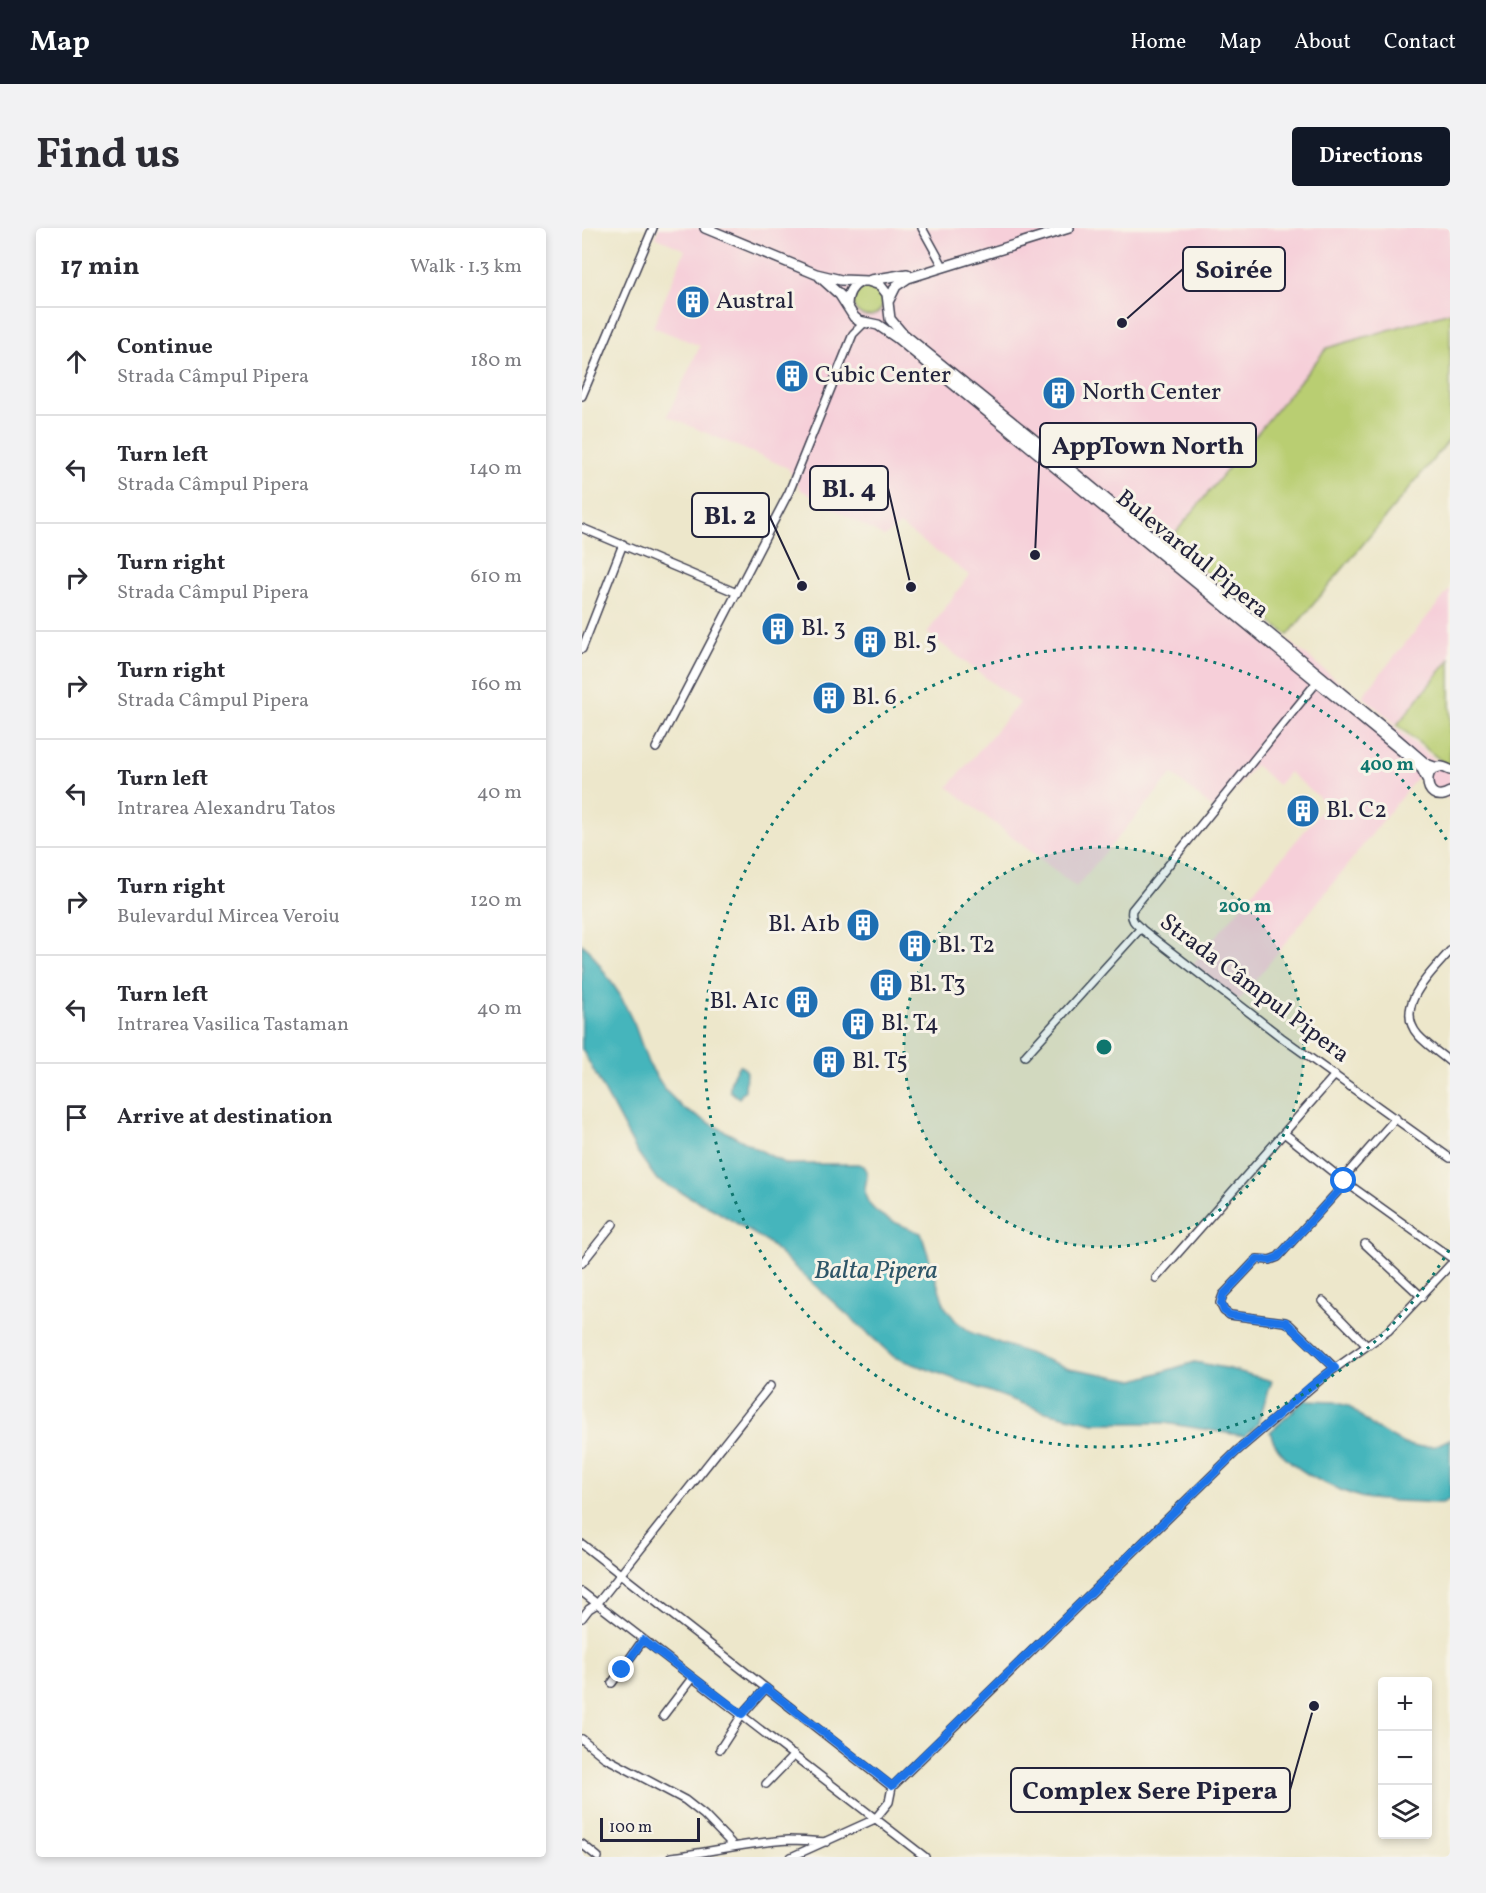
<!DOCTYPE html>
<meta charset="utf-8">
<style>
body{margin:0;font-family:Vollkorn,serif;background:#f2f2f3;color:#2b2b33}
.controls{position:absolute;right:18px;bottom:18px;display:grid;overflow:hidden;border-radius:6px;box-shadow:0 3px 9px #0003}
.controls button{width:54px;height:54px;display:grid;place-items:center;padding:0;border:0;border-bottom:2px solid #e1e1e2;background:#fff;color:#2b2b33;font:30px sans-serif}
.scale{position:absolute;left:18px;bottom:15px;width:100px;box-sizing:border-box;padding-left:6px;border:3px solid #22223b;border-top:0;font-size:16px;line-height:21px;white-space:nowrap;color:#22223b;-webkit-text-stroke:4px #f7f3e8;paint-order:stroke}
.stop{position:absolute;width:18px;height:18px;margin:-14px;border:4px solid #1a73e8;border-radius:50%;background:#fff}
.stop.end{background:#1a73e8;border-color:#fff;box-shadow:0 2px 6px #0008}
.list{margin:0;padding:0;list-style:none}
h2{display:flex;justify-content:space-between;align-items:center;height:78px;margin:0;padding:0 24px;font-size:26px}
h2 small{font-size:20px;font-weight:400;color:#7c7c81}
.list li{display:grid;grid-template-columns:39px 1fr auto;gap:18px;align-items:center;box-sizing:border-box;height:108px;padding:0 24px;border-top:2px solid #e1e1e2}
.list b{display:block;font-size:22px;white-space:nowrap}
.list p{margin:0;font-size:20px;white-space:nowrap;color:#7c7c81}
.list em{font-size:20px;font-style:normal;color:#7c7c81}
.icon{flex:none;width:33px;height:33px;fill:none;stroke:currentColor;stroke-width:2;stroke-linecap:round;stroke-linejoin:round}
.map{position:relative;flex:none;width:868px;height:1629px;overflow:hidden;border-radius:6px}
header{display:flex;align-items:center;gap:36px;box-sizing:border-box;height:84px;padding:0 30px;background:#111827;color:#fff}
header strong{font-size:28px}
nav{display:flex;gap:33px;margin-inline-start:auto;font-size:21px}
.intro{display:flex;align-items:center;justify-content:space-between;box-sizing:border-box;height:144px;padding:0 36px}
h1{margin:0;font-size:42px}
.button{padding:15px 27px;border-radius:6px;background:#111827;color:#fff;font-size:21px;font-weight:700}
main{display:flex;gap:36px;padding:0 36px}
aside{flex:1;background:#fff;border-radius:6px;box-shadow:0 3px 9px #0003}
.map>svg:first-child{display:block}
.built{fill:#f6cfd9}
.green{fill:#b9ce72;stroke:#6e7856;stroke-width:1.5}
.water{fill:#45b5bc;stroke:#346c7c;stroke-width:1.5}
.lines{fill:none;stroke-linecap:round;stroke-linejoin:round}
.minor-casing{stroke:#404051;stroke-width:10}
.major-casing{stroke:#404051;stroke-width:12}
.minor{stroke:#fff;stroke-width:7}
.major{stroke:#fff;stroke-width:9}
.route{stroke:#1a73e8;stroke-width:8}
.ring{fill:none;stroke:#0f766e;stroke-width:3;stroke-dasharray:3 6}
.labels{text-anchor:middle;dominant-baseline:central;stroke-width:6;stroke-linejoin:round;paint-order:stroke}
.poi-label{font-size:24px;fill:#22223b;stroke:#f7f3e8;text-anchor:start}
.street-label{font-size:24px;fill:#22223b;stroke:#f7f3e8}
.water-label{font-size:26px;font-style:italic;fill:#2e5568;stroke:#f7f3e8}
.centre{fill:#0f766e;stroke:#f7f3e8;stroke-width:3}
.ring-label{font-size:18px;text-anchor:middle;font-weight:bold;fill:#0f766e;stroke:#f7f3e8;stroke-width:6;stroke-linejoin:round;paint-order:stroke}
.leader{fill:none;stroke:#22223b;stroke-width:2}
.callout-dot{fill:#22223b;stroke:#f7f3e8;stroke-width:2}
.callout{fill:#f7f3e8;stroke:#22223b;stroke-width:2}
.callout-label{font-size:26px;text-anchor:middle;font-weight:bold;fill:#22223b}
</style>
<header>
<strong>Map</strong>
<nav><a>Home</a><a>Map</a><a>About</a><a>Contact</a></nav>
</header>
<div class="intro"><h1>Find us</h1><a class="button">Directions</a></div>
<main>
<aside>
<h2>17 min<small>Walk · 1.3 km</small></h2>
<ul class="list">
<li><svg class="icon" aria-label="ahead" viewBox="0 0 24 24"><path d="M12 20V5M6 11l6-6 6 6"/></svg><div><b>Continue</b><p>Strada Câmpul Pipera</p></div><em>180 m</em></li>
<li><svg class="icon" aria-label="left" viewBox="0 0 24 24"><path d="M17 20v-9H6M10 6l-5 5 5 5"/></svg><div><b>Turn left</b><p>Strada Câmpul Pipera</p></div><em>140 m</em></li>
<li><svg class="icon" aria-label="right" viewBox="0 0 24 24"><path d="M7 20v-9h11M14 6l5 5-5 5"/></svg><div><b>Turn right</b><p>Strada Câmpul Pipera</p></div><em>610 m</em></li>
<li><svg class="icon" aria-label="right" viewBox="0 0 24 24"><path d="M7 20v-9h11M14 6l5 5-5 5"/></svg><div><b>Turn right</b><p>Strada Câmpul Pipera</p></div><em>160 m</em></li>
<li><svg class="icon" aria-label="left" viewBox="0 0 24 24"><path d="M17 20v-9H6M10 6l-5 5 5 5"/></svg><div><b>Turn left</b><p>Intrarea Alexandru Tatos</p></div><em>40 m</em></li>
<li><svg class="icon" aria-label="right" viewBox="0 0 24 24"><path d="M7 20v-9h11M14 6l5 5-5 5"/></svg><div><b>Turn right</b><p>Bulevardul Mircea Veroiu</p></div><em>120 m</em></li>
<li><svg class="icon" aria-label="left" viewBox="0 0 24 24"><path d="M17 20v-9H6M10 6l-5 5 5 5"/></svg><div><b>Turn left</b><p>Intrarea Vasilica Tastaman</p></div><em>40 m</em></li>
<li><svg class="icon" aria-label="arrive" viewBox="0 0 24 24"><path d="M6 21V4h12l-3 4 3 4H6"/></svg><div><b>Arrive at destination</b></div></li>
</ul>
</aside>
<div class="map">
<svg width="868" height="1629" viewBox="0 0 868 1629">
<rect width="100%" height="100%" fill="#f7f3e8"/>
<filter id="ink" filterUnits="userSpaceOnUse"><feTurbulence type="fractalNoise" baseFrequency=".0167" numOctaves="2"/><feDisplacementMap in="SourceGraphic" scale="12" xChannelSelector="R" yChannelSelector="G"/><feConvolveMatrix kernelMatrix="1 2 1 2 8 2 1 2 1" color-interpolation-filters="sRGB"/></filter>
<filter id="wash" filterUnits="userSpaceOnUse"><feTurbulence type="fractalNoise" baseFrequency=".008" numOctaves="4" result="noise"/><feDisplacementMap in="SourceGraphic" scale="24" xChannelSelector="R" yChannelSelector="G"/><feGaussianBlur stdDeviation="1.35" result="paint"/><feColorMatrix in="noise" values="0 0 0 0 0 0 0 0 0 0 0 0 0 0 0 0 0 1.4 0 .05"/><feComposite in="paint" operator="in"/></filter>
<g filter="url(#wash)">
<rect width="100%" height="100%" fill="#ede7cb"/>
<path class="built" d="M77,0H868V84L745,120L586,315L868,544V572L837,547L657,773L609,738L745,576L707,544L696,557L673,537L635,584L590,546L494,659L366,559L437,475L345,405L387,347L318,297L302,309L219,262L206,240L85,188L118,118L71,99L103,22L73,9Z
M868,361V431L815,497L780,468Z"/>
<path class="green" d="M271 73a15 15 0 1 1 30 0a15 15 0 1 1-30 0Z
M868,84V211L706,407L585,315L745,120Z
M868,431V540L815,497Z"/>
<path class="water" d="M0,716L8,723L38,767L53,798L66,835L84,863L103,882L204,936H276L282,938L285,943C286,950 283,956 283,962C283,987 320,997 339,1005L363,1079L374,1093L390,1105L487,1140L553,1152L613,1134L648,1141L690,1153L675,1197L663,1208L583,1195H512L464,1184L312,1129L184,1013L131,981L75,952L54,922L0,821Z
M158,837L164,842L163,862L157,870L148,863C147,855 152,842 158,837Z
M723,1172L754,1173L766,1177L793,1200L822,1216L835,1219L853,1218L868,1211V1271L860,1275H852C832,1273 796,1274 778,1269C747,1259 697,1238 688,1204Z"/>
</g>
<g filter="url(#ink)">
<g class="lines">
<defs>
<path id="minor" d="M340,0L361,38
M0,168L71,0
M0,300L155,365
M0,421L41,316
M735,454L550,682C548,693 554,696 562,703L699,809L868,930
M74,520L207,264L271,106L283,94
M868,723C850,744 811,778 836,807C845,817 857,825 868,834
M443,828L559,700
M702,905L762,953L868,1029
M783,1016L840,1069
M0,1035L31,996
M574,1050L753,847
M741,1073L785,1118
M753,1140L707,1096L703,1094L648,1087L642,1083L638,1075L641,1067L675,1031L688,1032L696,1029L758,961L764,947L814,890
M0,1316L310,1559
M0,1364L343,1629
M0,1390L7,1381L15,1376L188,1158
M30,1455L61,1412
M81,1488L110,1450
M0,1511L22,1529L103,1572L122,1587L149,1615L148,1618
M138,1521L160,1487L184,1460
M184,1556L212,1527
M310,1559L655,1223L745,1146L806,1103L868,1037
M0,1616L16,1629
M89,1629C129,1624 167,1614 207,1612C219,1612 232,1613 245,1614
M209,1629L293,1591L307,1574L310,1559"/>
<path id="major" d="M123,0L234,46L259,52L286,53L298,57L305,66L308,91L319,104L455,214L815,511L844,536L855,540
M238,49L258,67L272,89L277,93L296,97L315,110L820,523L840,541L845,551
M289,52L325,46
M307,72L314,58L326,50L487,0
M265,77C265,66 269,58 280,53
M868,542C838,525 839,581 868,564"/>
</defs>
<use href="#minor" class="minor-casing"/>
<use href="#major" class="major-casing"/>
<use href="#minor" class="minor"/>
<use href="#major" class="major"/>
</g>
</g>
<g class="lines" filter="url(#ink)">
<path class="route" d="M40,1442L61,1412L160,1486L184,1460L310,1558L655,1223L728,1159L753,1140L704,1094L648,1087L642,1083L639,1075L641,1067L675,1031L688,1032L696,1029L758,961L762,953"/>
</g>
<circle cx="522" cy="819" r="200" fill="#0f766e" fill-opacity=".12"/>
<g class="ring">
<circle cx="522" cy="819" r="200"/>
<path d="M867 1022A400 400 0 1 1 867 616"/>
</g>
<defs>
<symbol id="building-disc" viewBox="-11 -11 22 22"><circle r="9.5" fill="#1f6fb2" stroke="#f7f3e8"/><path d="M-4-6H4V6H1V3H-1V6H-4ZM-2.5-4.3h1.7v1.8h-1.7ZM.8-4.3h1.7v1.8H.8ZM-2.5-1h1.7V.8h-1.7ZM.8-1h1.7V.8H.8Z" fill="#fff"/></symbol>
</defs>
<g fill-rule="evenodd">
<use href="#building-disc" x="92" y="55" width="38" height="38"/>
<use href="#building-disc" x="191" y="129" width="38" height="38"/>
<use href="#building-disc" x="458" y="146" width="38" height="38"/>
<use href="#building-disc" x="177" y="382" width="38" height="38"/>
<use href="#building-disc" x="269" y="395" width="38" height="38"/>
<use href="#building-disc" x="228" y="451" width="38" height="38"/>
<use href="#building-disc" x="702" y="564" width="38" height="38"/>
<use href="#building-disc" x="262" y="678" width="38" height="38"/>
<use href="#building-disc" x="314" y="699" width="38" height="38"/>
<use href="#building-disc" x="285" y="738" width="38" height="38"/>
<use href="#building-disc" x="201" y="755" width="38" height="38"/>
<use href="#building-disc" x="257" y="777" width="38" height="38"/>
<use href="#building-disc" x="228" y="815" width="38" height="38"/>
</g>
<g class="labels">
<g class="poi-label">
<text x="134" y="74">Austral</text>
<text x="233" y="148">Cubic Center</text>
<text x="500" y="165">North Center</text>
<text x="219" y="401">Bl. 3</text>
<text x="311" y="414">Bl. 5</text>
<text x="270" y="470">Bl. 6</text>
<text x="744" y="583">Bl. C2</text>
<text x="258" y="697" text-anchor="end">Bl. A1b</text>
<text x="356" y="718">Bl. T2</text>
<text x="327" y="757">Bl. T3</text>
<text x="197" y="774" text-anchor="end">Bl. A1c</text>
<text x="299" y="796">Bl. T4</text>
<text x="270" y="834">Bl. T5</text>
</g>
<g class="street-label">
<text transform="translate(610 327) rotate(39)">Bulevardul Pipera</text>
<text transform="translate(672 761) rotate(37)">Strada Câmpul Pipera</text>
</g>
<g class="water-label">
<text x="294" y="1043">Balta Pipera</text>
</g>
</g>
<circle cx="522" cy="819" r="9" class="centre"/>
<g class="ring-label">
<text x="805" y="542">400 m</text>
<text x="663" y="684">200 m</text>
</g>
<path class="leader" d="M540 95L601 41M453 327L458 217M329 359L306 260M220 358L187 287M732 1478L708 1562"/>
<g class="callout-dot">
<circle cx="540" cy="95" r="6"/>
<circle cx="453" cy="327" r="6"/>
<circle cx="329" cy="359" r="6"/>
<circle cx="220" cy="358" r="6"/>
<circle cx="732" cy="1478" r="6"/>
</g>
<g class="callout">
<rect x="601" y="19" width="102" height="44" rx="6"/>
<rect x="458" y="195" width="216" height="44" rx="6"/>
<rect x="228" y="238" width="78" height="44" rx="6"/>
<rect x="110" y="265" width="77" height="44" rx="6"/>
<rect x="429" y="1540" width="279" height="44" rx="6"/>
</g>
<g class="callout-label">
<text x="652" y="50">Soirée</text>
<text x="566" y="226">AppTown North</text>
<text x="267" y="269">Bl. 4</text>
<text x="148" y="296">Bl. 2</text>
<text x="568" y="1571">Complex Sere Pipera</text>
</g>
</svg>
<div class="controls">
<button>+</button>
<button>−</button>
<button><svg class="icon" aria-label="layers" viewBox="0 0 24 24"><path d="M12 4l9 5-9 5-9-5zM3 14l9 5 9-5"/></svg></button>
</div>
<div class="scale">100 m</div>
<div class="stop" style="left:762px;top:953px"></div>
<div class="stop end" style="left:40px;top:1442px"></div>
</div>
</main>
